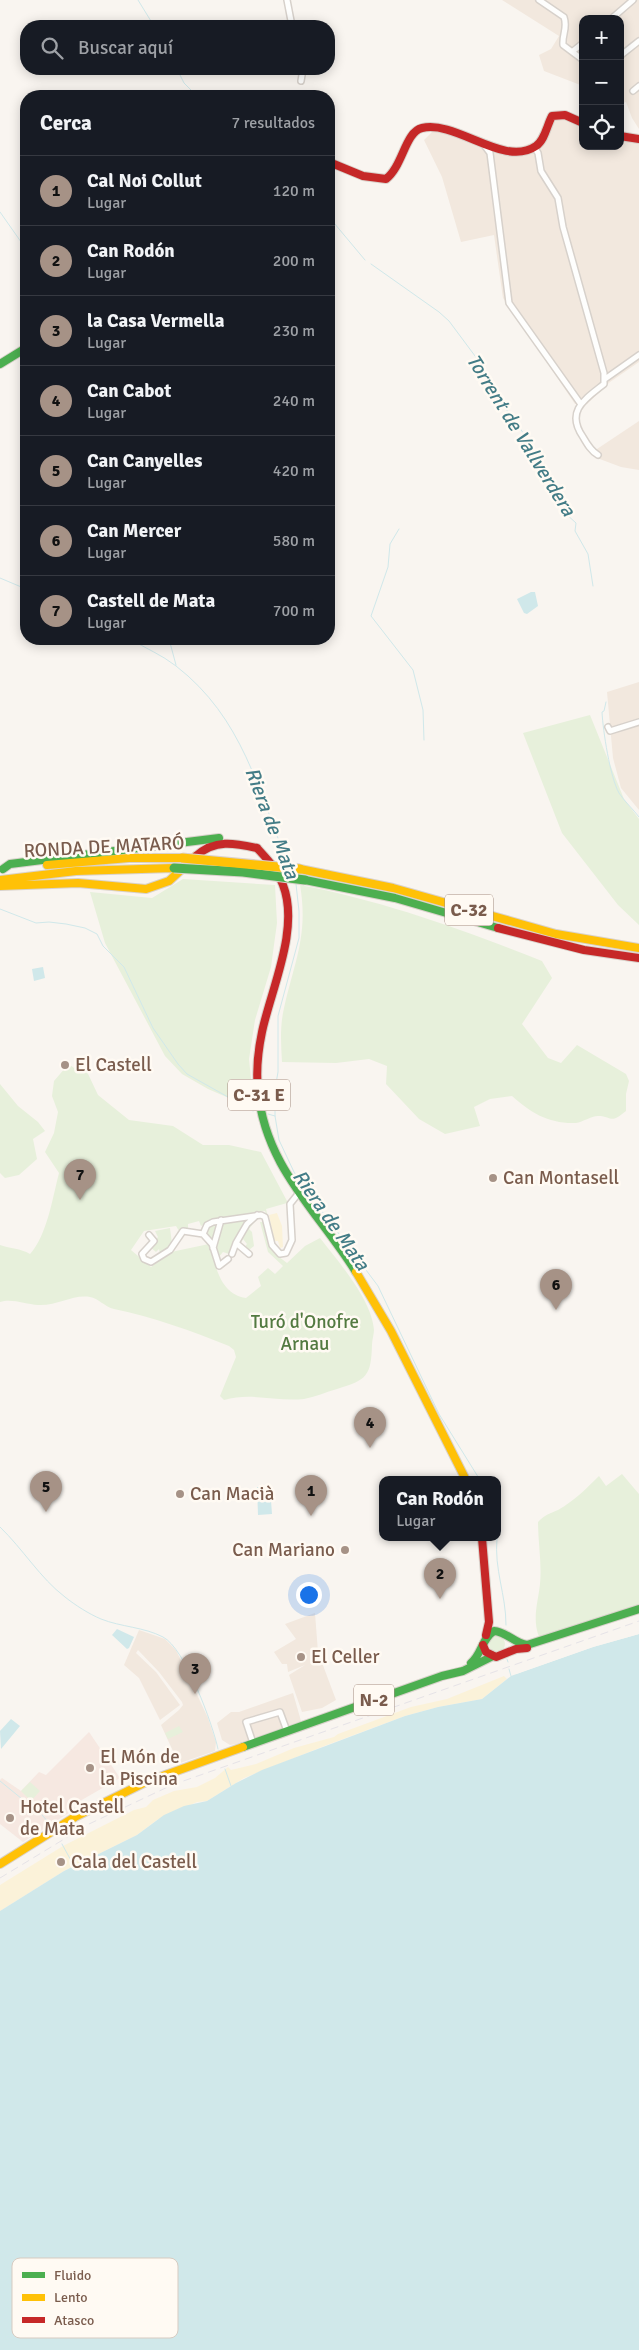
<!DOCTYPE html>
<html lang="es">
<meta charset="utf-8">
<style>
body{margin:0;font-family:Signika,sans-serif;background:#242831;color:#f1f3f6}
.controls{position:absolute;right:15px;top:15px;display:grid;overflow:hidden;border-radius:10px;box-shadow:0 2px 12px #0003}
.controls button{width:45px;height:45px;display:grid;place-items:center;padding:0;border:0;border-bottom:1px solid #363941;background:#171b24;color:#f1f3f6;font:25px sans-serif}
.you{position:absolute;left:308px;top:1594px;width:18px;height:18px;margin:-12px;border:4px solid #fff;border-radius:50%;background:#1a73e8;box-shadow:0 0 0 8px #1a73e833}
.badge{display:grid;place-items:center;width:32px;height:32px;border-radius:50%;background:#a69286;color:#111;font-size:16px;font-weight:700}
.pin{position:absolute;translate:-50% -41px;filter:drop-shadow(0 1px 2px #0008)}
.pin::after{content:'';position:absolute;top:26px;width:18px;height:15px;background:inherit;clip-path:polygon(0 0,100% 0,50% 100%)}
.popup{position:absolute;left:379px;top:1476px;width:122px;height:65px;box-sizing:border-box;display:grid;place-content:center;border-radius:10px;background:#171b24;filter:drop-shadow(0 1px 4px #0005);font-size:16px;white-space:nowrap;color:#9ea1a6}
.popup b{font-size:19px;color:#f1f3f6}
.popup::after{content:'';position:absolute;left:50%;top:100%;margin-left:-10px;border:10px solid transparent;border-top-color:#171b24}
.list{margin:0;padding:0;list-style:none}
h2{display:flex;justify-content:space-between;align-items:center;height:65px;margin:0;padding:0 20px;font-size:21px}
h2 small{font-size:16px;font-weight:400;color:#9ea1a6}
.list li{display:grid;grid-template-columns:32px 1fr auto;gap:15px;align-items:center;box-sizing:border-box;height:70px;padding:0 20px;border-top:1px solid #363941}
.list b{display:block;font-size:19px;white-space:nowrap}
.list p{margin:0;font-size:16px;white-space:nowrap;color:#9ea1a6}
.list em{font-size:16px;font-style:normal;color:#9ea1a6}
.icon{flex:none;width:28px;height:28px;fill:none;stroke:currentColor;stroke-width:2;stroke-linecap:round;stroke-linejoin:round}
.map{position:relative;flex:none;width:639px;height:2350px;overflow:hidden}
.search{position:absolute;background:#171b24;box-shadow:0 2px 12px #0003;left:20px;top:20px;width:315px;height:55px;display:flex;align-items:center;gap:12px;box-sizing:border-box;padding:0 18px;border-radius:20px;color:#9ea1a6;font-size:19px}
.panel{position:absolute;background:#171b24;box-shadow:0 2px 12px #0003;left:20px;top:90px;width:315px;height:555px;border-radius:20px}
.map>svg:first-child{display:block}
.residential{fill:#f2e8de}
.commercial{fill:#f6e8e1}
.green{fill:#e7f0db}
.sand{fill:#fbf2d9}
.water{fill:#d0e8ea}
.pier{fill:#f9f5f0}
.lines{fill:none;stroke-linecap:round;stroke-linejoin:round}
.stream{stroke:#d0e8ea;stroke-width:1}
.street-casing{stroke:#d7d1cb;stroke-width:8}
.fast-casing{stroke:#d9d2cb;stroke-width:10}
.slow-casing{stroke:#d9d2cb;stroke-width:10}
.jam-casing{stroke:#d9d2cb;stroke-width:10}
.street{stroke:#fefefd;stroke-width:5}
.fast{stroke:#4caf50;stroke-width:8}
.slow{stroke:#ffc107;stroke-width:8}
.jam{stroke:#c62828;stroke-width:8}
.rail{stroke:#e6e3e7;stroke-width:1;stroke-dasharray:8 5;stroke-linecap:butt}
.fast-bridge-casing{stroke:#dad1cc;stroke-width:11;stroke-linecap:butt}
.slow-bridge-casing{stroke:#dad1cc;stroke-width:11;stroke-linecap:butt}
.fast-bridge{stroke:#4caf50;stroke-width:9}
.slow-bridge{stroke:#ffc107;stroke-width:9}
.poi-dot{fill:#a69286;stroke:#fffaf3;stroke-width:2}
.labels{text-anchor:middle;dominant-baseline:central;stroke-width:5;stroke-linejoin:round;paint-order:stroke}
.shield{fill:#fffaf3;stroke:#a28b7f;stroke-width:1}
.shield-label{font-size:18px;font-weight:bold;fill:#7a5c4d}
.street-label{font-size:19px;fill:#7a5c4d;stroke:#fffaf3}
.poi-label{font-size:19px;fill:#7a5c4d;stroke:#fffaf3;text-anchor:start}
.park-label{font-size:19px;fill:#537a41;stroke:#fffaf3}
.water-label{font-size:20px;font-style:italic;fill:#437c86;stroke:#fffaf3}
.key{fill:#fffaf3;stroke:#d7cbc1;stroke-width:1}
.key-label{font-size:14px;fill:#7a5c4d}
</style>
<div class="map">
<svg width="639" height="2350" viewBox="0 0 639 2350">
<rect width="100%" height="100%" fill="#f9f5f0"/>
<path class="residential" d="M502,0H639V129L632,118L626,102L620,104V19H583V86L544,71L539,55L551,49L559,36Z
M563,110L583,121V146H620V132L639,135V362L610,382L587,404H575L503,298L494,235L461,242L442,177L424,140L439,125L515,149L536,141L548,115Z
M639,421V470L621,467L597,458V449Z
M639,682V810L621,788L613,758L607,692Z
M315,1613L318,1652L336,1700L322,1708L302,1712L289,1675L305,1665L288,1672L287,1664H282L274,1652L296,1639L285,1624Z
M139,1630L165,1639L176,1650L208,1718L216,1742L215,1751L180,1763L178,1762L161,1725L179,1710L183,1705L182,1702L159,1672L138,1650L136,1653L156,1672L180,1705L160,1720L139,1678L124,1665Z
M293,1693L301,1721L236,1744L230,1745L222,1740L217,1723L231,1712H239Z"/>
<path class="commercial" d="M89,1732L120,1778L73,1805L75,1809L23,1842L0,1824V1780L2,1778L21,1791L39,1772L46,1775Z"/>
<path class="green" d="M590,715L624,799L639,819V925L618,905L562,833L523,733Z
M183,879L275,885L277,923L271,967L255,1020L249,1059L254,1109L208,1089L182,1074L165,1056L105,943L90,892L152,898Z
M300,885C387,902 461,929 542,961L552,978L522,1024L548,1058L561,1063L577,1045L626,1074L629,1081L626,1094V1111C609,1125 613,1116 598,1116C591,1116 583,1122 576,1123C549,1124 531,1113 512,1096L490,1099L474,1107L480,1126L445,1134L419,1119L386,1084L387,1066L369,1059L336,1063L282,1062C281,1046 280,1029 283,1013C293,964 309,937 300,885Z
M78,1058L81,1059L98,1095L129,1120L173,1126L203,1145H229L261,1152L287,1201V1203L266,1209L274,1243L265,1211L212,1220L201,1226L199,1221L188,1224V1228L184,1229L178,1235L177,1232L179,1231L176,1226L144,1231L131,1250L151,1267L171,1252L209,1244C216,1267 220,1294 246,1298L261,1286L258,1277L268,1268L275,1274L283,1266L268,1252L260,1222H263L274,1253L287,1263L305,1246L320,1238C338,1261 372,1300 374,1330C374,1334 372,1340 372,1345C371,1376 367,1380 337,1389C326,1392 315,1397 304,1399C276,1402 252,1392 224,1400L220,1396L236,1357L234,1350L229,1346C192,1331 153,1317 114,1309C105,1307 98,1298 90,1297C73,1294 58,1306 38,1305C26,1304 11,1298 0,1302V1245C11,1249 20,1248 30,1254C47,1236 53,1196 59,1173L45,1152L54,1133L58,1112L52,1096L54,1081L66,1067L68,1068L70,1065L74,1068L78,1063Z
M0,1084L18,1106L38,1122L45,1131L33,1139L37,1159L19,1175L5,1178L0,1173Z
M251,1217L229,1254L223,1252L218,1258L215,1250L222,1223Z
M254,1220L255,1221L249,1229L252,1232L254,1246L249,1250L244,1248L247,1244L243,1239L241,1243L240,1242L243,1233Z
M219,1223L213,1243L205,1234L210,1224Z
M170,1228L172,1244L160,1255L159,1249L156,1252L150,1247L158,1237L155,1231Z
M622,1474L639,1494V1604L539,1637C532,1618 538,1603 540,1584C542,1564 538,1542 538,1522C546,1514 549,1514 558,1510C574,1501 587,1488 599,1476L606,1486Z
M489 1644a8 8 0 1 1 16 0a8 8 0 1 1-16 0Z
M179,1726L183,1732L168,1739L165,1733Z
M30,1782L40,1791L31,1801L21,1791Z"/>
<path class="sand" d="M277,1213L282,1226L283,1247L280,1248L278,1241H274L269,1215Z
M504,1676L507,1679L482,1699L438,1707L405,1716L327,1745L244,1778L207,1801L197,1802L157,1820L137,1835L64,1871L0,1911V1885L63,1846L134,1810L146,1807L153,1800L174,1791L197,1787L215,1778L228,1767L231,1770L256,1764L294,1748L334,1737L338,1734L411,1707L447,1699Z"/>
<path class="water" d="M531,592H535L538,606L527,614L524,613L517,599Z
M43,967L45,978L34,981L32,969Z
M257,1487H270L272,1514L258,1515Z
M117,1629L134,1637L129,1648L127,1649L112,1635Z
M639,1634V2350H0V1911L64,1871L137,1835L164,1815L184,1806L207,1801L236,1783L262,1770L405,1716L438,1707L482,1699L511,1676L593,1647Z
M11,1719L20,1726L1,1749L0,1731Z"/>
<path class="pier" d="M639,1632V1634L593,1647L516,1674L514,1672L593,1645Z"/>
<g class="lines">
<path class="stream" d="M138,0L154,26
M177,69L184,83L197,96
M0,212L26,249
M329,217L365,260
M371,264L439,312L449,321L481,364L495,394L524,434L565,513L576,523L575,531L588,554L593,586
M399,529L390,544L388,567L371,616L413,670L423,710L424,740
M0,578L26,589
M130,639C145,648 162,655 176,666C243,718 258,790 288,864
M169,639L176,665
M606,702L604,711L602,712C603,731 610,777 619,793C624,801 633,809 639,817
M296,884L299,911V938L278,1016V1072L275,1089V1116L279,1140L294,1172L306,1190L378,1286L439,1414L480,1480
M0,909L36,923L49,922L66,924L85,928L97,934L103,946L124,967L153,1028L178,1064L187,1074L253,1111
M268,1114L275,1116
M0,1527C23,1549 40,1578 65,1597C75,1605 89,1614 101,1619C121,1627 144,1627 163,1637C185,1648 213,1725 218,1749
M497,1538C494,1570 506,1594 506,1625
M507,1659L508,1662
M509,1669L511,1676
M225,1769L231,1786
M0,1781L38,1812
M42,1815L51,1825
M62,1844L74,1866"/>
<defs>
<path id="street" d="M287,0L292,26
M539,0L564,17C568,28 562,34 563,45L583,60
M611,19L633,0
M573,51L583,43
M620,56L639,41
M301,81L303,69
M633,91L639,86
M484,145L490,153L509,303L580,403
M534,147L538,153L541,171L558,198L563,227L604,373V384C585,399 565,411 583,437C587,444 591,451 598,455
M605,379L639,355
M608,727L610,731L639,722
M203,1234L207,1225L213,1222L261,1215L265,1217L272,1245L280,1254L286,1253L292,1240L290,1204L298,1194
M203,1234L212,1244L219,1266L228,1259
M149,1235L154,1241L142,1254L144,1259L151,1262L170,1250L183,1231L203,1234
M213,1248L221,1220
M232,1254L236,1243
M249,1254L236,1243L247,1224L257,1215
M253,1743L246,1722L280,1712L287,1731"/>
<path id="fast" d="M0,364L26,348
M3,869L10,864L219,838
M305,880L395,898L498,928
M258,1090C265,1167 318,1211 356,1272
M471,1663C482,1654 482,1638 494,1631C507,1632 514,1643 527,1645L639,1609
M243,1747L442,1676L463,1671L493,1656"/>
<path id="slow" d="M47,865L129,858H182
M300,869L393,888L556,934L639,948
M0,880L76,871L174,868
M0,886L78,883L146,889L169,881L196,856
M356,1272L391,1331L466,1480
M0,1864L75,1817L146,1782L243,1747"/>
<path id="jam" d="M620,136L639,139
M329,162L363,176L386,179C403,166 405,132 422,128C457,120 504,168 536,146C545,140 547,125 552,116L565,115L583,123
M257,848C268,860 278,870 283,885C300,929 271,989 262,1032C258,1051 256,1071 258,1090
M196,856C215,839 234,843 257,848
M498,928L584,950L639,958
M482,1538L489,1622L486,1635
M483,1645L486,1652L496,1657L516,1649L527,1648"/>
</defs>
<use href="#street" class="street-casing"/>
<use href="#fast" class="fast-casing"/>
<use href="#slow" class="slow-casing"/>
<use href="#jam" class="jam-casing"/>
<use href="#street" class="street"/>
<use href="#fast" class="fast"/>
<use href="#slow" class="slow"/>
<use href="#jam" class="jam"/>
<path class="rail" d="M0,1878L89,1824L172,1785L639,1621"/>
<defs>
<path id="fast-bridge" d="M174,868L243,872L305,880"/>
<path id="slow-bridge" d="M182,858L300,869"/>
</defs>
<use href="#fast-bridge" class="fast-bridge-casing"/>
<use href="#slow-bridge" class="slow-bridge-casing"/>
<use href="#fast-bridge" class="fast-bridge"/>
<use href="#slow-bridge" class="slow-bridge"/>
</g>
<g class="poi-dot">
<circle cx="65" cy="1065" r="5"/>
<circle cx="493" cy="1178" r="5"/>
<circle cx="180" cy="1494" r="5"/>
<circle cx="345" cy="1550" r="5"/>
<circle cx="301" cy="1657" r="5"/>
<circle cx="90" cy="1768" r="5"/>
<circle cx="10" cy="1818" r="5"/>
<circle cx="61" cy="1862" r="5"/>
</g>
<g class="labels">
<g class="shield">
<rect x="445" y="894.5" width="48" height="31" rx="4"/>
<rect x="228" y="1079.5" width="62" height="31" rx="4"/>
<rect x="354" y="1684.5" width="40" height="31" rx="4"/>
</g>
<g class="shield-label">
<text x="469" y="910">C-32</text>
<text x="259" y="1095">C-31 E</text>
<text x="374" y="1700">N-2</text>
</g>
<g class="street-label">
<text transform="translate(104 847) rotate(-3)">RONDA DE MATARÓ</text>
</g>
<g class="poi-label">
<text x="75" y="1065">El Castell</text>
<text x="503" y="1178">Can Montasell</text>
<text x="190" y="1494">Can Macià</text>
<text x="335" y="1550" text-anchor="end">Can Mariano</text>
<text x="311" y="1657">El Celler</text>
<text x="100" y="1757">El Món de<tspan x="100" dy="22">la Piscina</tspan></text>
<text x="20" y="1807">Hotel Castell<tspan x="20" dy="22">de Mata</tspan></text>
<text x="71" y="1862">Cala del Castell</text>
</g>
<g class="park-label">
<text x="305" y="1322">Turó d'Onofre<tspan x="305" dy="22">Arnau</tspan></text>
</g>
<g class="water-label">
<text transform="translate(521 435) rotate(58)">Torrent de Vallverdera</text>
<text transform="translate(272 823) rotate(69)">Riera de Mata</text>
<text transform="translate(331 1220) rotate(55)">Riera de Mata</text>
</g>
</g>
<rect x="12" y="2258" width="166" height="80" rx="8" class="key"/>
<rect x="22" y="2272" width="23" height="6" fill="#4caf50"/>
<rect x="22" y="2294" width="23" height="7" fill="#ffc107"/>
<rect x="22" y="2317" width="23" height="6" fill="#c62828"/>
<g class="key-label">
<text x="54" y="2280">Fluido</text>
<text x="54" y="2302">Lento</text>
<text x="54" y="2325">Atasco</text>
</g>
</svg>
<div class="controls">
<button>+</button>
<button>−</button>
<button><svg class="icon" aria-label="locate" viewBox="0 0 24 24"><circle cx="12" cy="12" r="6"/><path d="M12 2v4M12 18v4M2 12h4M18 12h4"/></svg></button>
</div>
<div class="you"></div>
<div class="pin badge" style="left:311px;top:1516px">1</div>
<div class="pin badge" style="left:440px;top:1599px">2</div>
<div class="popup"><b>Can Rodón</b>Lugar</div>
<div class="pin badge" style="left:195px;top:1694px">3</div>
<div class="pin badge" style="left:370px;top:1448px">4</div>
<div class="pin badge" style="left:46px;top:1512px">5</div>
<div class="pin badge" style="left:556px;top:1310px">6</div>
<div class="pin badge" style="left:80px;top:1200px">7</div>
<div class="search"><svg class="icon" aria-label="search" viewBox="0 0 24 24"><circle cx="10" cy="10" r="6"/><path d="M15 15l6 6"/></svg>Buscar aquí</div>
<section class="panel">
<h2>Cerca<small>7 resultados</small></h2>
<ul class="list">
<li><span class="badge">1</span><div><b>Cal Noi Collut</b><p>Lugar</p></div><em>120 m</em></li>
<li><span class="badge">2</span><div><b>Can Rodón</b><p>Lugar</p></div><em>200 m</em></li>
<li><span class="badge">3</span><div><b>la Casa Vermella</b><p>Lugar</p></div><em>230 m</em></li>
<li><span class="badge">4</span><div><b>Can Cabot</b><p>Lugar</p></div><em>240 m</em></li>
<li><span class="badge">5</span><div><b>Can Canyelles</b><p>Lugar</p></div><em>420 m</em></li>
<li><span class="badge">6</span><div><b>Can Mercer</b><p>Lugar</p></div><em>580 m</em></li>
<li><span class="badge">7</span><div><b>Castell de Mata</b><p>Lugar</p></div><em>700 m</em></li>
</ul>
</section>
</div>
